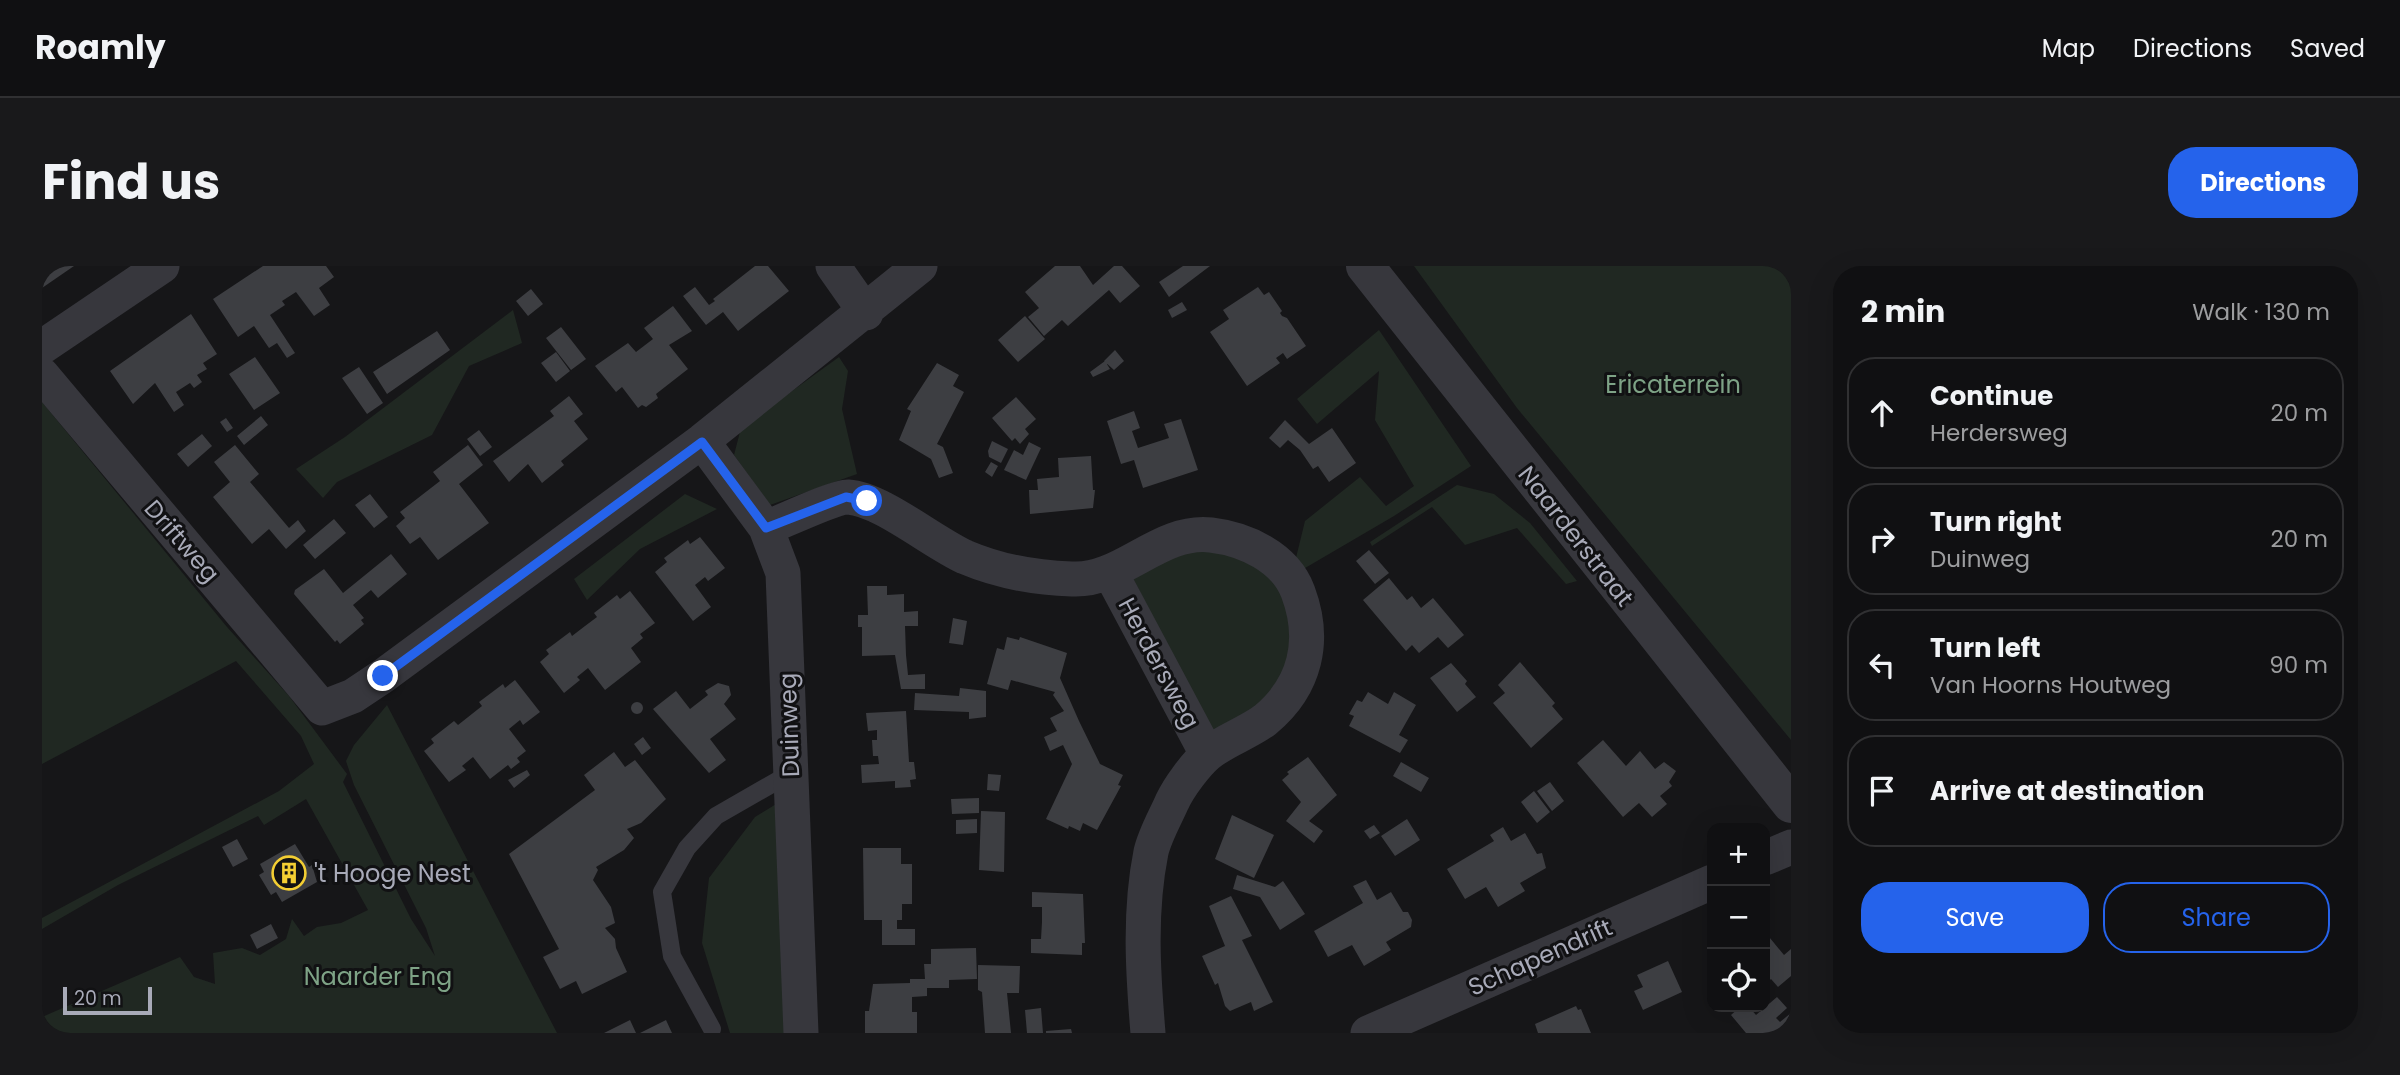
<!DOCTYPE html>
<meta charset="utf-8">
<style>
body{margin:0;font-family:Poppins,sans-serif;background:#19191b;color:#f1f3f6}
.controls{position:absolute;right:21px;bottom:21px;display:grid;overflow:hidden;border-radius:14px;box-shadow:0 7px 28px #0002}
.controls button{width:63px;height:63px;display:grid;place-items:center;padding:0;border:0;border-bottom:2px solid #303032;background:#101012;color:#f1f3f6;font:35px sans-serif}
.scale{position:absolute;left:21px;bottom:18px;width:89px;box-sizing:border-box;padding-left:7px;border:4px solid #a8aab8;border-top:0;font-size:19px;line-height:24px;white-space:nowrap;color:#a8aab8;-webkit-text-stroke:5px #111113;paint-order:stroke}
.stop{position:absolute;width:21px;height:21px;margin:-16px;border:5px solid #2563eb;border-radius:50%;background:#fff}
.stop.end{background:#2563eb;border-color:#fff;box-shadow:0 2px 7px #0008}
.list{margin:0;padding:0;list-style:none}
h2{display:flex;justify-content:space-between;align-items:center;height:91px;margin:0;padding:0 28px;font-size:30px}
h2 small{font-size:23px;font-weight:400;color:#9c9d9f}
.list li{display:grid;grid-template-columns:46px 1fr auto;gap:21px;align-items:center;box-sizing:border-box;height:112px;margin:0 14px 14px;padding:0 14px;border:2px solid #303032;border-radius:28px}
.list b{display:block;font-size:26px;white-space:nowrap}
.list p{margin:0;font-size:23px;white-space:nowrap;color:#9c9d9f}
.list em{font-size:23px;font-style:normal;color:#9c9d9f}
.actions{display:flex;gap:14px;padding:21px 28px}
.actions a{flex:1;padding:16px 0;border:2px solid #2563eb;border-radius:28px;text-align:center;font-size:24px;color:#2563eb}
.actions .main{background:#2563eb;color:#fff}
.icon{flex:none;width:38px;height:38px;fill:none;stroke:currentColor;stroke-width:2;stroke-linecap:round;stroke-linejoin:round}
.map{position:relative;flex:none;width:1749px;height:767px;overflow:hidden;border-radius:28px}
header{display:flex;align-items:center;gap:42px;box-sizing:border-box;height:98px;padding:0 35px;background:#101012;border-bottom:2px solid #303032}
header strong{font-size:33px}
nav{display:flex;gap:38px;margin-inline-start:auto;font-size:24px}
.intro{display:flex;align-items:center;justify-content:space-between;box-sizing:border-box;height:168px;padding:0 42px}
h1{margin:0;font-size:49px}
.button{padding:18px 32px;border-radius:28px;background:#2563eb;color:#fff;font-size:24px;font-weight:700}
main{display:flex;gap:42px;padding:0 42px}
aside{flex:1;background:#101012;border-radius:28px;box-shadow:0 7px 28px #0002}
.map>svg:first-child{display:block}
.green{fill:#202822}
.building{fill:#3d3e42}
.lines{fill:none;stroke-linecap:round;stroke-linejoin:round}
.service{stroke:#37373d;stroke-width:18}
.minor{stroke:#37373d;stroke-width:35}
.tertiary{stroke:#37373d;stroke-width:38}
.route{stroke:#2563eb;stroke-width:9}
.labels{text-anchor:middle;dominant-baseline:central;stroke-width:6;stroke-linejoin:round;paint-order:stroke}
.park-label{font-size:24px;fill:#7ea386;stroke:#111113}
.street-label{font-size:24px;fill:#a8aab8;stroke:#111113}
.poi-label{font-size:24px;fill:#a8aab8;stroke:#111113;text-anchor:start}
</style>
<header>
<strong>Roamly</strong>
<nav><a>Map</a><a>Directions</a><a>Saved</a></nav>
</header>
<div class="intro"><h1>Find us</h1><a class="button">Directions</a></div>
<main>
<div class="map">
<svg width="1749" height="767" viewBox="0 0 1749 767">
<rect width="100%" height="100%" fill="#161618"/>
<path class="green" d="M1372,0H1749V474L1475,142Z
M471,44L480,77L427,100L390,169L295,216L281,232L254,203L303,171Z
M1337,64L1429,200L1352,250L1258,305L1252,300L1263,255L1318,211L1344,240L1372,220L1333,154L1337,105L1275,158L1255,133Z
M797,91L806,105L800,143L815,208L728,239L692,189L699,162Z
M0,136L185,361L247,430L305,508L301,516L369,653L393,690L384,662L312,519L304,495L312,479L345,439L515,767H0V751L138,691L152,711L173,718L171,687L200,682L218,689L244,673L250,653L262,670L275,661L299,657L326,644L264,533L222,559L216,550L76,619L0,663V652L237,525L272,498L259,470L194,395L0,498Z
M1415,219L1452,228L1488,257L1535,315L1524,318L1475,262L1423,279L1390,241L1330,280L1328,276Z
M643,228L675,243L598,283L545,334L532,313Z
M1187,280L1239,317L1254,384L1229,434L1169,467L1089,308L1132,284Z
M739,535L744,767H688L660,677L667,612L713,551Z"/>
<path class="building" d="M0,0H32L0,22Z
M221,0H284L292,11L277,22L288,39L272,50L254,26L240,35L243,39L228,49L253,87L245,92L235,77L227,82L212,60L196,71L171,33Z
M713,0H726L747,25L696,65L681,46L664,59L641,30L653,21L667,39L673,35L671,33Z
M1013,0H1038L1051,19L1072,0H1080L1098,20L1078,37L1067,24L1026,60L1020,54L1002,70L986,51L997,42L983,26Z
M1168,0L1127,31L1117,16L1141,0Z
M1216,21L1222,29L1227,26L1240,45L1238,47L1240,50L1245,52L1264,80L1245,93L1241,87L1234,92L1238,97L1205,120L1168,66L1187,53L1181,44Z
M489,23L501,38L486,50L474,35Z
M1140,36L1145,44L1130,52L1126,44Z
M631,40L650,65L627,79L646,103L614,128L616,132L604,141L600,139L596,142L580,121L574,126L553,100L586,77L594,86L611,73L602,62Z
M149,48L175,88L161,97L165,103L155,109L160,116L152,122L148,117L134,126L142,139L132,146L113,117L91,138L68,105Z
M983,50L1003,73L976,96L956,74Z
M519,61L544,93L529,104L504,72Z
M395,65L408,84L345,128L331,106Z
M1073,84L1082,95L1072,104L1062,95Z
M514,86L528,105L514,116L499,97Z
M213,91L238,127L212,144L187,108Z
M1063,95L1068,103L1051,111L1048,106Z
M895,97L917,109L911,120L922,126L895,178L901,181L911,207L897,212L889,193L857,174L869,145L865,143Z
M317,101L341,137L325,148L300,112Z
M527,130L541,148L532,155L546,173L519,195L522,199L500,217L486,198L467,216L451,195L512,150L508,145Z
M974,131L994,153L983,163L987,168L978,178L973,172L970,175L950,152Z
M1092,145L1098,162L1090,165L1096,182L1127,172L1122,158L1139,153L1156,204L1101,222L1092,194L1079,198L1065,155Z
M219,150L226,159L202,179L195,170Z
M184,152L191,162L185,166L178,156Z
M1243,154L1267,178L1290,162L1314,197L1287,216L1276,200L1271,203L1258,184L1246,174L1238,182L1227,172Z
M437,164L450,181L438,190L425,173Z
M160,168L170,180L146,201L135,188Z
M950,175L966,183L959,197L947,191L946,185Z
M987,176L999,182L984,214L962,204L972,184L981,189Z
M193,179L217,208L208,216L220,230L247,262L256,254L264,265L244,283L227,263L210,278L171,231L188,216L172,196Z
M426,179L441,199L417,218L447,257L396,294L378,271L368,278L354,260L363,252L358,246L398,215L391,206Z
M1049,190L1051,224H1053L1051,242L988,248L987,224H996L995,213L1017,211L1016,192Z
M949,196L956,200L950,211L943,206Z
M328,228L346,251L332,262L313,239Z
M292,253L304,267L273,293L261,279Z
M658,271L683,302L666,315L663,311L653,319L669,341L651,355L613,306L625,296L622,292L646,274L648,278Z
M1327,284L1347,307L1333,318L1314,295Z
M349,288L365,308L336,332L329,324L311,339L322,352L319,354L322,358L298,378L295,374L293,376L252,328L253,324L282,303L301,327Z
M1347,312L1365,334L1370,330L1379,342L1391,332L1422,369L1406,382L1396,371L1377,387L1370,379L1364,385L1321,334Z
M825,320H845V329L862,328V346L876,345V360H863L864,389L866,409L883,408V423H859L853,389L820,390V361H816V349H826Z
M588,325L613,357L598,368L601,372L589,382L599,396L563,424L546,402L535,411L538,414L522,427L498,396L507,388L504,384L528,366L530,370L543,360L555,351L552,347L575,329L578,333Z
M911,352L925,355L921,379L907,377Z
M965,371L977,374L978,371L1025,387L1018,412L1037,455L1058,498L1081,509L1076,519L1079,520L1055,564L1041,557L1038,565L1027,560L1026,563L1004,553L1030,498L1021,479L1008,485L1002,471L1015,465L1008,452L1022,445L1011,429L1013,426L969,414L966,424L945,418L955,382L962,384Z
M1478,396L1513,437L1510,440L1521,453L1489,482L1451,437L1463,427L1456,419Z
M1409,397L1425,415L1423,418L1434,431L1415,446L1388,412Z
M473,414L498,446L481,459L478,454L467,463L484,485L475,492L478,496L469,503L466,499L448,513L431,491L420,500L424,504L407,516L382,485L392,477L389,473L412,455L416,459L440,440L437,436L461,418L463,422Z
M676,417L687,420L689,429L682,438L694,453L668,473L684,494L667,507L611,443L634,425L648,443L666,429L663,425Z
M918,422L944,425V451L927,453V446L872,444L873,427L917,430Z
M1326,426L1346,438L1352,426L1374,439L1357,469L1366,474L1358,487L1307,460L1312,450L1307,448L1315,434L1320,436Z
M589 442a6 6 0 1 1 12 0a6 6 0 1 1-12 0Z
M864,445L867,496H872L874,513L868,514L869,521L853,522V515L820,517L819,499L837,498L836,490H831L830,474H835V464L826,465L824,447Z
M601,471L609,482L600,489L592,478Z
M1561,474L1584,500L1598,485L1613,503L1622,496L1634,505L1627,516L1630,520L1618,530L1625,538L1610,551L1597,537L1581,551L1535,497Z
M572,486L583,501L593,494L624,533L599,557L585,563L592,572L582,584L554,601L556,604L551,614L569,641L573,657L563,662L573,673L574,682L585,706L540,728L534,715L518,723L501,691L517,683L467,588L553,524L542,509Z
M1266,491L1295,529L1267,555L1281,565L1272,577L1244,555L1259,536L1240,514L1247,508L1245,506Z
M1359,496L1387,512L1379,526L1351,510Z
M485,504L488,509L472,522L466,514Z
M946,508L959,509L957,525L945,524Z
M1508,516L1522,535L1510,545L1495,525Z
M1492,525L1508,546L1495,557L1479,536Z
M937,532V547L910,548L909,533Z
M939,545L963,546L962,606L937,604Z
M1190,549L1232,569L1212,612L1173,593Z
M935,553V567L914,568V554Z
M1365,553L1378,574L1353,590L1339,570Z
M1332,559L1338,567L1328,573L1322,565Z
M1461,561L1469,575L1483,567L1495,588L1500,587L1504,602L1478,617L1483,625L1456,641L1444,621L1423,633L1405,603L1452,575L1448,569Z
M195,573L206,593L191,601L180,581Z
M253,578L267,601L270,599L275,616L240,636L234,626L229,629L217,609L222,606L218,598Z
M821,582H859V598H870V638H860V654H855V663H873V679H840V654H822Z
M1195,609L1233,621L1241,615L1263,648L1238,664L1218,631L1191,623Z
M1324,614L1335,634L1349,626L1361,646H1366L1370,654L1369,661L1344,676L1349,684L1322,700L1310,679L1286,691L1272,665L1321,637L1311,620Z
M990,626L1041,628L1043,677H1040V689L989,687V673H999L1000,656V641H990Z
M1189,630L1210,670L1200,674L1231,736L1212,745L1209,736L1188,745L1183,740L1176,717L1173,719L1160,690L1183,680L1167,640Z
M229,658L236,672L215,683L208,669Z
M1723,666L1742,689L1749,683V710L1736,721L1729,713L1723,718Z
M934,682L935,713L907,714V722H885V730L870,731V746H875V767H823V745H827L831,718L868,717V713H883L882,698H889V683Z
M1626,695L1640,726L1601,744L1592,725L1601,721L1595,709Z
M936,699L978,700L977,727H965L969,767H943L940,726L936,724Z
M1735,731L1745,742L1734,752L1738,756L1749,747V767L1745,764L1741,767H1704L1689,749L1698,741H1707L1714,749Z
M1534,740L1536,744L1539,743L1549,767H1496L1493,758Z
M999,742L1001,767H985L983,744Z
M588,754L594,767H562Z
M624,754L630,767H598Z
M1029,763L1030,767H1004V765Z"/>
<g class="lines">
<path class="service" d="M670,763L630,690L620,626L645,582L674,550L749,507"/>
<path class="minor" d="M791,0L824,47
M0,81L120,0
M0,109L280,442L311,430L341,410L660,175L878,0
M660,175L724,262L741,307L759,767
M724,262C740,256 792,231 806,231C839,233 890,276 923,291C956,305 994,312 1030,313C1080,316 1117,263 1169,269C1203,273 1243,291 1256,326C1274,374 1264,420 1223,454C1206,467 1183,474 1166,488C1154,498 1137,521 1130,536C1123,552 1113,569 1109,586C1097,646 1101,707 1106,767
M1068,306L1165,488
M1723,592L1749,581
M1326,767L1670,616"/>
<path class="tertiary" d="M1323,0L1749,538"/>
</g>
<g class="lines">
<path class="route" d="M341,410L660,176L724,262L804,231L825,235"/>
</g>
<defs>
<symbol id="building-ring" viewBox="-11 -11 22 22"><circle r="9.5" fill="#111113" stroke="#f3ce33" stroke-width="1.5"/><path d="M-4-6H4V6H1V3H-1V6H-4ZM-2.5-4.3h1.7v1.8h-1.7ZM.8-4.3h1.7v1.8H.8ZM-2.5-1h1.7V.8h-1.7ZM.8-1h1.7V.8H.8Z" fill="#f3ce33"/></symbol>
</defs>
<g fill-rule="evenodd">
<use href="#building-ring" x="228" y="588" width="38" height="38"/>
</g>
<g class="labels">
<g class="park-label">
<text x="1631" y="118">Ericaterrein</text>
<text x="336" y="710">Naarder Eng</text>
</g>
<g class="street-label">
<text transform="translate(1534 270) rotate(52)">Naarderstraat</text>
<text transform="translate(140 275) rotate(49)">Driftweg</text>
<text transform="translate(1117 397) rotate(62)">Herdersweg</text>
<text transform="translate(747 459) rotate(-92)">Duinweg</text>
<text transform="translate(1498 691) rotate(-24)">Schapendrift</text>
</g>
<g class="poi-label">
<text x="272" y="607">'t Hooge Nest</text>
</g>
</g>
</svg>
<div class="controls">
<button>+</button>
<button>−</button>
<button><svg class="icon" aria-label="locate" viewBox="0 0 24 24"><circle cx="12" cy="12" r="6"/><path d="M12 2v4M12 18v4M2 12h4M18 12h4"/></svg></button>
</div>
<div class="scale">20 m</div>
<div class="stop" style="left:825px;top:235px"></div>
<div class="stop end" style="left:341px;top:410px"></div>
</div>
<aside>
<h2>2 min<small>Walk · 130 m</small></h2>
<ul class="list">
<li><svg class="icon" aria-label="ahead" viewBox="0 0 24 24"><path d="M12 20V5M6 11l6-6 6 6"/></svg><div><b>Continue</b><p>Herdersweg</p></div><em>20 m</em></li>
<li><svg class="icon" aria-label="right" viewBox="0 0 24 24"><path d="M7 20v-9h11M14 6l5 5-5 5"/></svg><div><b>Turn right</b><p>Duinweg</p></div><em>20 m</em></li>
<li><svg class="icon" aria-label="left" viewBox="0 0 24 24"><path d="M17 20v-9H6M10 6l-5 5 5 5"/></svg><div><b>Turn left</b><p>Van Hoorns Houtweg</p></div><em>90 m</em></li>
<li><svg class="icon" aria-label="arrive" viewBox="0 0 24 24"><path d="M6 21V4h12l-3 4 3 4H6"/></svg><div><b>Arrive at destination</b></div></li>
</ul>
<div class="actions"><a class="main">Save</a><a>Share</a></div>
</aside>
</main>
